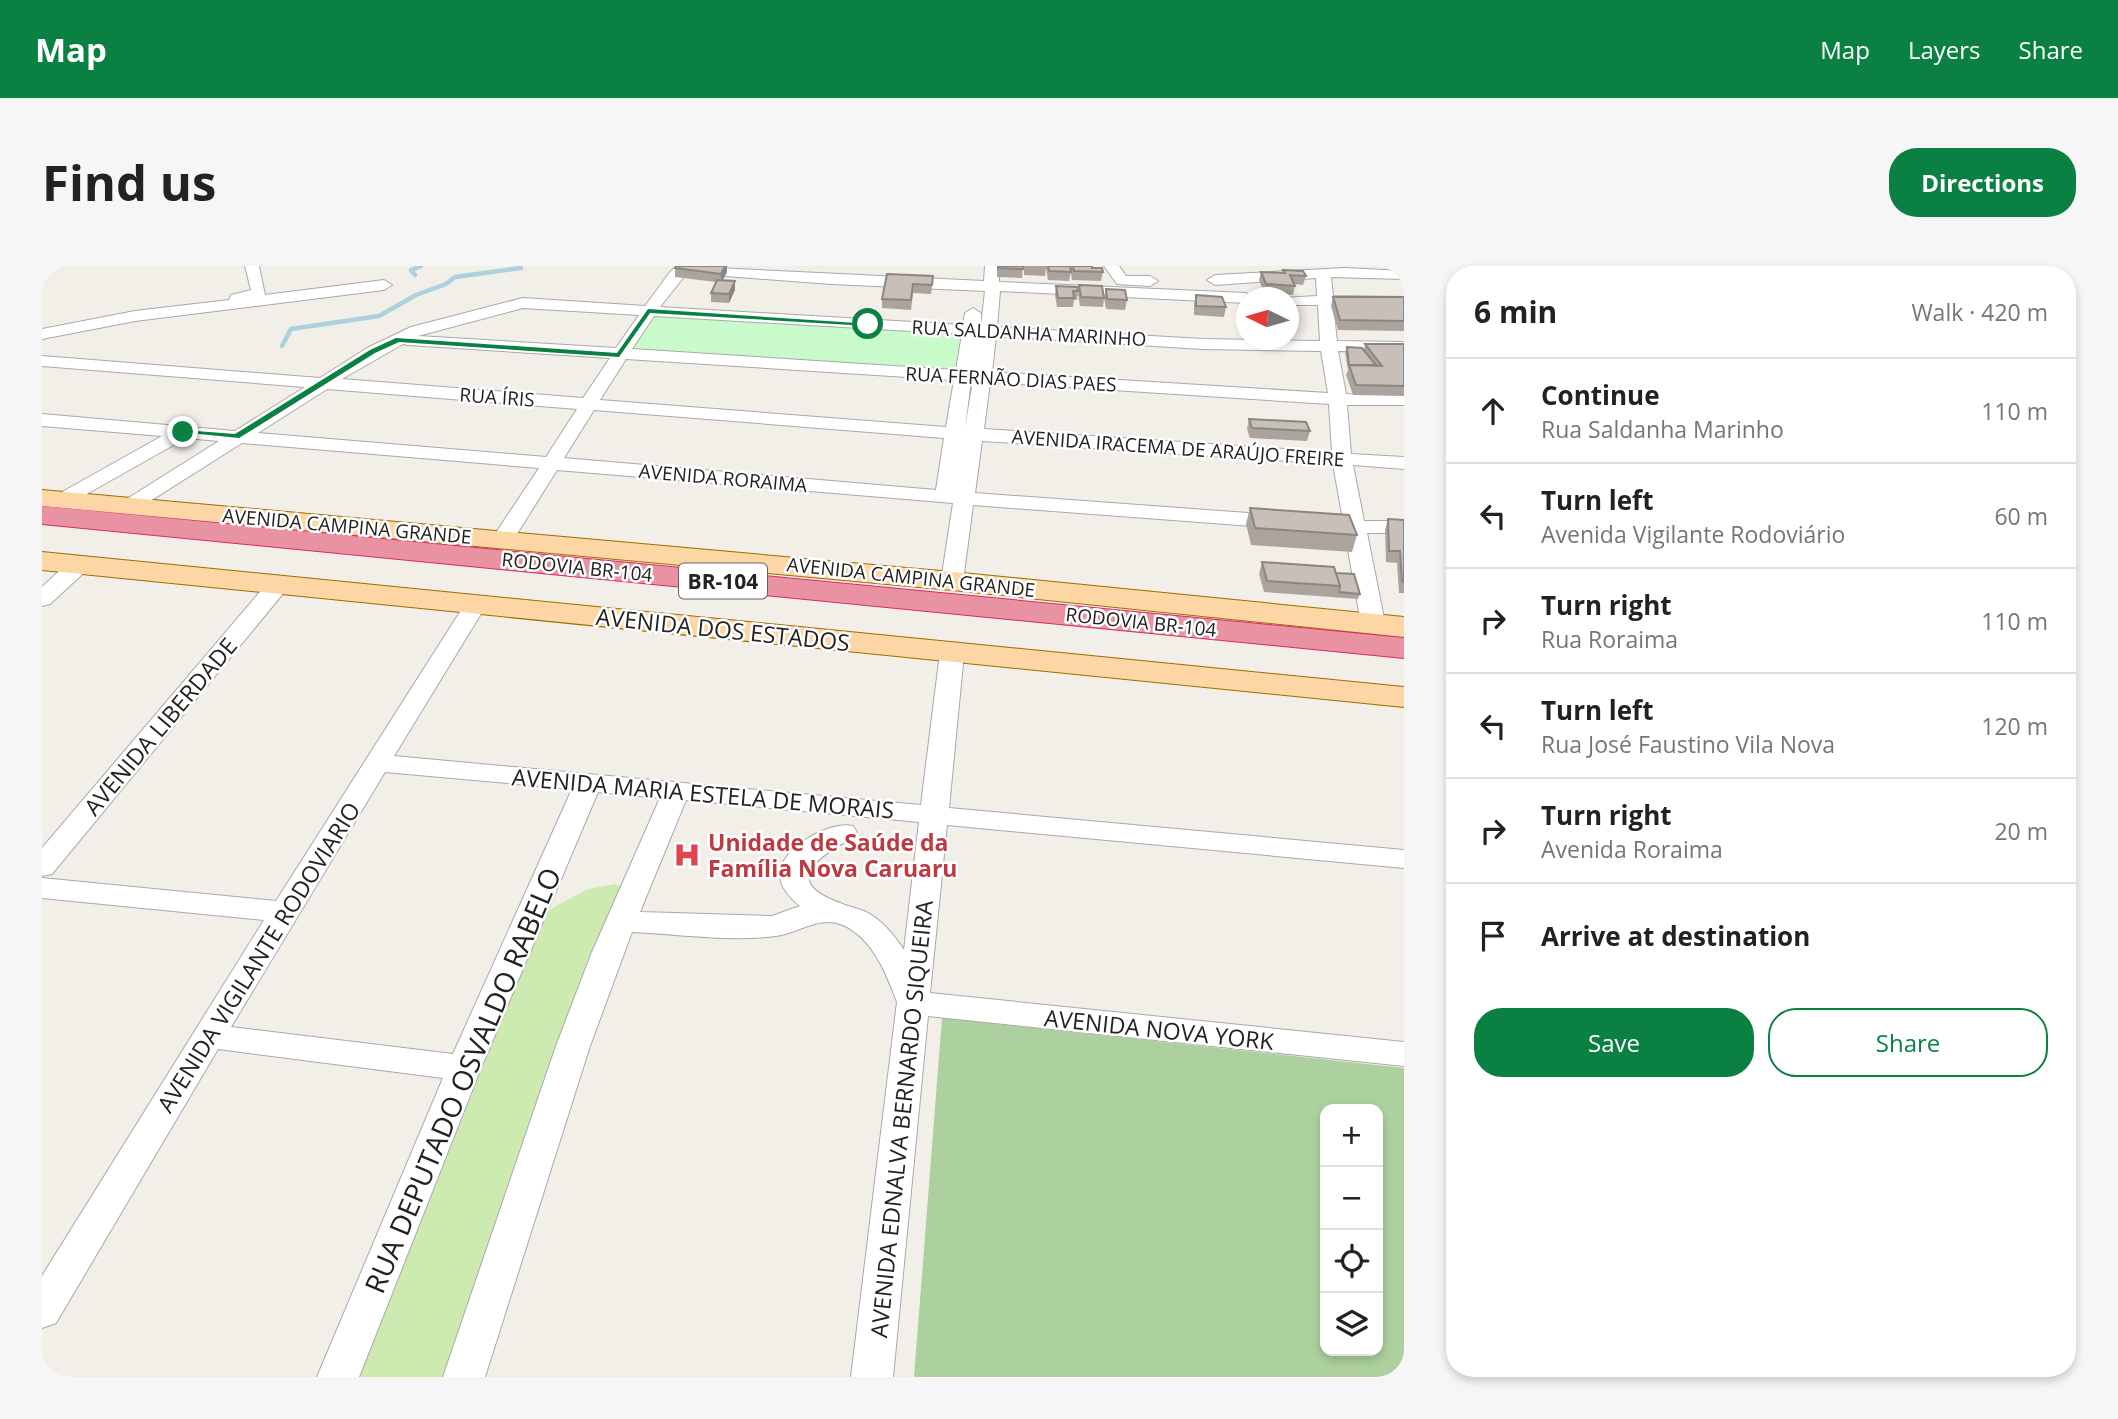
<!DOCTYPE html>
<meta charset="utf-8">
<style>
body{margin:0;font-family:"Open Sans",sans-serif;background:#f6f6f6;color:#222}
.controls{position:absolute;right:21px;bottom:21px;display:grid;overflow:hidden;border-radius:14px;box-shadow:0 4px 10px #0003}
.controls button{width:63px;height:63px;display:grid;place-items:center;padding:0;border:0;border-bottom:2px solid #e0e0e0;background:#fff;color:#222;font:35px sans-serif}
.compass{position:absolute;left:1194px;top:21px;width:63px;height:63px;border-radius:50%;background:#fff;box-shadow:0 4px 10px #0003;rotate:275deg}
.stop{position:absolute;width:21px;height:21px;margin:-16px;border:5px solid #0b8043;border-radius:50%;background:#fff}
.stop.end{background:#0b8043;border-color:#fff;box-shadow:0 2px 7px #0008}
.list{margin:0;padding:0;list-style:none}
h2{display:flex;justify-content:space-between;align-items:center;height:91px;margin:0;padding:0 28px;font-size:30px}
h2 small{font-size:23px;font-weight:400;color:#767676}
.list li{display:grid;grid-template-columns:46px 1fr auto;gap:21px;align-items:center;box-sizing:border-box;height:105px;padding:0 28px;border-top:2px solid #e0e0e0}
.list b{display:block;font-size:26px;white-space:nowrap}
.list p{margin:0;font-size:23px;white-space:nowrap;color:#767676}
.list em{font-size:23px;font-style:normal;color:#767676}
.actions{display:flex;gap:14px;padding:21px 28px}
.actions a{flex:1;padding:16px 0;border:2px solid #0b8043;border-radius:28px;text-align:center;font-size:24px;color:#0b8043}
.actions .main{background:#0b8043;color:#fff}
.icon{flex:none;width:38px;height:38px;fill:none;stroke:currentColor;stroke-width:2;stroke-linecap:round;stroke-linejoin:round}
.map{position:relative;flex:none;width:1362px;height:1111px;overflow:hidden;border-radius:28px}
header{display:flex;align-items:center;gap:42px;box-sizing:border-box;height:98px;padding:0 35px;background:#0b8043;color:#fff}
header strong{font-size:33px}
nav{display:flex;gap:38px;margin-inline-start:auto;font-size:24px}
.intro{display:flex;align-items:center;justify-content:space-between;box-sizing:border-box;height:168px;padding:0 42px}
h1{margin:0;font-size:49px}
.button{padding:18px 32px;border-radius:28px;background:#0b8043;color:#fff;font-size:24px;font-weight:700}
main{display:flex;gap:42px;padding:0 42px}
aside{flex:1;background:#fff;border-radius:28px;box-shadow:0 4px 10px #0003}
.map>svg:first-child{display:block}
.grass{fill:#cdebb0}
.forest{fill:#add19e;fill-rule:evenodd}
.park{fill:#c8facc}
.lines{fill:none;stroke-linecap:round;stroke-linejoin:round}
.stream{stroke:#aad3df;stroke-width:4.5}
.street-casing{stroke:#a9a9a9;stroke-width:2}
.primary-casing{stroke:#a06b00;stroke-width:2}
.highway-casing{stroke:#dc2a67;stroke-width:2}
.street{fill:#fff;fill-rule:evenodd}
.primary{fill:#fcd6a4;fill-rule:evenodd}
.highway{fill:#e892a2;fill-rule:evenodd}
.wall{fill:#aba49e}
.shaded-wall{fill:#8b8681}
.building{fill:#c7bfb8;stroke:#8b8681;stroke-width:2}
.route{fill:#0b8043}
.labels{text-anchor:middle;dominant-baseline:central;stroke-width:5;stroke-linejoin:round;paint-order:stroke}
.far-street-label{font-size:19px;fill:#222;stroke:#fff}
.shield{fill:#fff;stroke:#646464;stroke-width:2}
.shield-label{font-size:21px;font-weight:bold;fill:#222}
.street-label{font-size:23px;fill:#222;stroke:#fff}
.health-label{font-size:23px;font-weight:bold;fill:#be3a42;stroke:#fff;text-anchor:start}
.near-street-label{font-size:28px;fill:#222;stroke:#fff}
</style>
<header>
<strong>Map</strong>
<nav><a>Map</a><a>Layers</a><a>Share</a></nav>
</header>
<div class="intro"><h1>Find us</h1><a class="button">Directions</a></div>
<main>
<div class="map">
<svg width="1362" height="1111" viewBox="0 0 1362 1111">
<rect width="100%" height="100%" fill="#f2efe9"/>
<path class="grass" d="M573,618L586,624L409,1111H311L497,649L546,623Z"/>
<path class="forest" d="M900,752L1362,802V1111H872ZM1283,843H1336V1085H1283Z"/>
<path class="park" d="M611,44L920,66L914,107L582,83Z"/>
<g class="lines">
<path class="stream" d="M373,9L369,4L379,0
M240,80L249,63L337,50L374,29L404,18L413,11L479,2"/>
<defs>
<path id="street" d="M203,0H217L223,29L342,14L350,19L342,24L93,55L0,73V63L93,45L187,34L189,29L209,24Z
M635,0L942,15L943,0H957V16L1204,27L1211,32H1204V37L958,25L955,61L1160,73L1278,75L1276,39H1246V32H1240L1275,30L1274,12L1173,19L1165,14L1173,9L1302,2L1362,5V13L1289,11L1291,30L1362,31V41L1291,39L1295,75L1362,76V86L1296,85L1304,128L1362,129V139H1305L1309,188L1362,191V203L1311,199L1322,255H1362V267H1325L1343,357L1339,362H1323L1319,357L1303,267L931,239L921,315L918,320H902L899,315L911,237L515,204L468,279H452L449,274L497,202L200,177L94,244H80L77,240L80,236L177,175L144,172L27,238H13L10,234L13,230L120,170L0,160V148L193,165L263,121L0,100V90L278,112L325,82L369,61L481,32L603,40L628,6ZM645,7L789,18L943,25L939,60V47L931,42L923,47L921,59L618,41ZM481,42L597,49L574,82L376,70ZM612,50L920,68L914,104L590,83ZM954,70L1160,83L1279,85L1286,127L950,106ZM361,78L366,79L568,92L541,132L300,113ZM584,93L912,114L904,161L558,134ZM929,115H931L923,162ZM948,116L1287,138L1290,186L942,163ZM285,123L535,143L504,191L216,167ZM552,144L902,172L894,224L522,192ZM940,175L1291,198L1301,254L933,227Z
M1062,0H1077L1084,10H1108L1116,15L1108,20L1075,18Z
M38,291L46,293L49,298L46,303L8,338L0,340V321L30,293Z
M236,312L244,314L247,319L244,324L10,608L0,610V582L228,314Z
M434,331L442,333L445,338L352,490L879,539L898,387L902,382L910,380L918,382L922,387L907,542L1362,584V602L905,559L888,727L1362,776V800L886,750L851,1111H809L855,736C844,707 831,673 801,659C778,649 757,667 734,670C690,676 635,668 590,666L548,780L443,1111H401L514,780L550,686L618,532L556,526L439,802L317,1111H275L401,812L176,783L14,1057L0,1062V1010L222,654L0,632V612L234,635L423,338L426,333ZM343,506L530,523L411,788L189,761ZM644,534L877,556L862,684C852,669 840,654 824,646C816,642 806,641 798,637C737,615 778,589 811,572L815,566L811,560C789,554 738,582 738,608C737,620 749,633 758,640L730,650L598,646Z"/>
<path id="primary" d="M0,224L910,306L1362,351V371L910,324L0,240Z
M0,286L1362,421V441L0,304Z"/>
<path id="highway" d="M0,240L1362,372V392L0,258Z"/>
</defs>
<use href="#street" class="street-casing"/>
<use href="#primary" class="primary-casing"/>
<use href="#highway" class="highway-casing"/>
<use href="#street" class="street"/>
<use href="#primary" class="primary"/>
<use href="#highway" class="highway"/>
</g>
<path class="wall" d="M634,0H685V6L681,14L693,15V24L687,37L669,36V27L674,16L633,11V2Z
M955,0H981L980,12L955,11Z
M982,0H1028L1029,6L1027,15L1006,14L1004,2L1003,10L982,9Z
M1028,0H1050V2L1061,6L1059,15L1030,14Z
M1241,4L1264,10L1261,19L1252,18L1253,20L1251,29L1222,27L1217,14L1219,6L1241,7Z
M891,10L889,28L871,27L869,44L840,42V33Z
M1037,19L1062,32L1061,41L1038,40L1036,28Z
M1014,20L1036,25L1035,34H1032L1031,41H1015L1013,29Z
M1064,23L1085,34L1083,44L1064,43L1062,32Z
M1154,29L1184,41L1182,51L1152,49V38Z
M1291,31H1362V65L1296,64L1289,40Z
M1323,78H1362V130L1311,129L1304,109L1306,104L1303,86L1305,81L1322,84Z
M1207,153L1268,165L1265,175L1208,172L1205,163Z
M1208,242L1315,269L1310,286L1209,279L1204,258Z
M1346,253L1362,254V327H1357L1355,297L1344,296L1343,264Z
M1220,296L1294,307L1318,328L1316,333L1222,326L1217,308Z"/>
<path class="shaded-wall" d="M683,0H685V6L679,17V8Z
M693,15V24L687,37V28Z"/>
<path class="building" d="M634,0H683L679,8L633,2Z
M956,0H981V3L956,2Z
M1006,0H1028L1029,6L1007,5Z
M1031,0H1050V2H1060L1061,6L1032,5Z
M1241,4L1261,5L1264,10L1248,9L1253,20L1224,18L1219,6L1243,7Z
M845,8L891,10L890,19L871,18L869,34L840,33Z
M675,14L693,15L687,28L669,27Z
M1037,19L1060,20L1062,32L1039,31Z
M1014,20L1035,21L1036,25H1031L1032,32H1016Z
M1064,23L1083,24L1085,34L1065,33Z
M1154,29L1180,31L1184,41L1154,40Z
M1291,31H1362V55L1298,54Z
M1323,78H1362V120L1314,119L1307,99L1340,100Z
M1305,81L1320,82L1334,99H1307Z
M1207,153L1264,156L1268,165L1210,162Z
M1208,242L1307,249L1315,269L1213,262Z
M1346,253L1362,254V316L1360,315L1358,285H1347Z
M1220,296L1292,301L1298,320L1225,315Z
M1294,307L1312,308L1318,328L1297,326L1298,320Z"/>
<path class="route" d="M606,43L830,58L826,60L608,47L577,91L357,76L333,87L197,172L137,166L141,164L193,168L328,84L354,72L575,87Z"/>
<defs>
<symbol id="hospital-bare" viewBox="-9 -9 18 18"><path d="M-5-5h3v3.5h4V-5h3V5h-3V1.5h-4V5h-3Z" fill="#e0444e" stroke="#fff" stroke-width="2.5" paint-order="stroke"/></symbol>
</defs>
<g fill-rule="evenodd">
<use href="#hospital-bare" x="626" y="570" width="38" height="38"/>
</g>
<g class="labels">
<g class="far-street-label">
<text transform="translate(987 67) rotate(3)">RUA SALDANHA MARINHO</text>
<text transform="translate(969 113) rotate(3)">RUA FERNÃO DIAS PAES</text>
<text transform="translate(455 131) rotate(4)">RUA ÍRIS</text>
<text transform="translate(1136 182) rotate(4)">AVENIDA IRACEMA DE ARAÚJO FREIRE</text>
<text transform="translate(681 212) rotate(5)">AVENIDA RORAIMA</text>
<text transform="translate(305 260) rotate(5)">AVENIDA CAMPINA GRANDE</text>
<text transform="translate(535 301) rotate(6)">RODOVIA BR-104</text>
<text transform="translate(869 311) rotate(6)">AVENIDA CAMPINA GRANDE</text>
<text transform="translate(1099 356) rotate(6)">RODOVIA BR-104</text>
</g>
<rect class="shield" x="637" y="297.5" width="88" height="35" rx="5"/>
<g class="shield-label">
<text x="681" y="315">BR-104</text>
</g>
<g class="street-label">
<text transform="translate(681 363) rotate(6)">AVENIDA DOS ESTADOS</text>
<text transform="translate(118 460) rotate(-50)">AVENIDA LIBERDADE</text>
<text transform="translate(661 527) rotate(5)">AVENIDA MARIA ESTELA DE MORAIS</text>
<text transform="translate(216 691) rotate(-58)">AVENIDA VIGILANTE RODOVIARIO</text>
<text transform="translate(1117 763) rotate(6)">AVENIDA NOVA YORK</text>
<text transform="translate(859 853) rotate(-84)">AVENIDA EDNALVA BERNARDO SIQUEIRA</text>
</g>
<g class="health-label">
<text x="666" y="576">Unidade de Saúde da<tspan x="666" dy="26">Família Nova Caruaru</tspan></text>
</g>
<g class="near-street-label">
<text transform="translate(420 814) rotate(-67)">RUA DEPUTADO OSVALDO RABELO</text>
</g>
</g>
</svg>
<div class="controls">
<button>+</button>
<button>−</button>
<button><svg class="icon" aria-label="locate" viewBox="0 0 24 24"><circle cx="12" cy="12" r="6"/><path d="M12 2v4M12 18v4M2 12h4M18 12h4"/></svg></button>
<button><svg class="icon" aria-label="layers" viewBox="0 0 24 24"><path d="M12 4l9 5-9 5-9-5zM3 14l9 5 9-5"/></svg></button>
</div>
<svg class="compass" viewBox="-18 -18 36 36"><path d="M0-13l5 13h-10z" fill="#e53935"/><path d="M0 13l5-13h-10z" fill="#767676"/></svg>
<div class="stop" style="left:826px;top:58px"></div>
<div class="stop end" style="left:141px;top:166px"></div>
</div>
<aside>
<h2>6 min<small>Walk · 420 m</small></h2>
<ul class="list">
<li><svg class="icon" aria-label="ahead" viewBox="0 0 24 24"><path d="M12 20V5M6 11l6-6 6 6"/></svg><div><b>Continue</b><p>Rua Saldanha Marinho</p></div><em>110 m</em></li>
<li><svg class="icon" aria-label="left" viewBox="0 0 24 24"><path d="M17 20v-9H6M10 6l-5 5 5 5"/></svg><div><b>Turn left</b><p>Avenida Vigilante Rodoviário</p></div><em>60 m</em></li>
<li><svg class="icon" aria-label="right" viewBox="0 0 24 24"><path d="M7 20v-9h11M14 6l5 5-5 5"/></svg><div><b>Turn right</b><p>Rua Roraima</p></div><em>110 m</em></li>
<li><svg class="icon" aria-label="left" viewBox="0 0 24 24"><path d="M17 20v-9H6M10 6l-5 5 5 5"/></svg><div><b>Turn left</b><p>Rua José Faustino Vila Nova</p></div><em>120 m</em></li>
<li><svg class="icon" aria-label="right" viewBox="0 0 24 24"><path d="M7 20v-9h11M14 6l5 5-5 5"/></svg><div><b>Turn right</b><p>Avenida Roraima</p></div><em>20 m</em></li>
<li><svg class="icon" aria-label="arrive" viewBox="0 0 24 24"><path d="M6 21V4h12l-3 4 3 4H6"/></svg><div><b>Arrive at destination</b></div></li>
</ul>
<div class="actions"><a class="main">Save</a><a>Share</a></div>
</aside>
</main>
